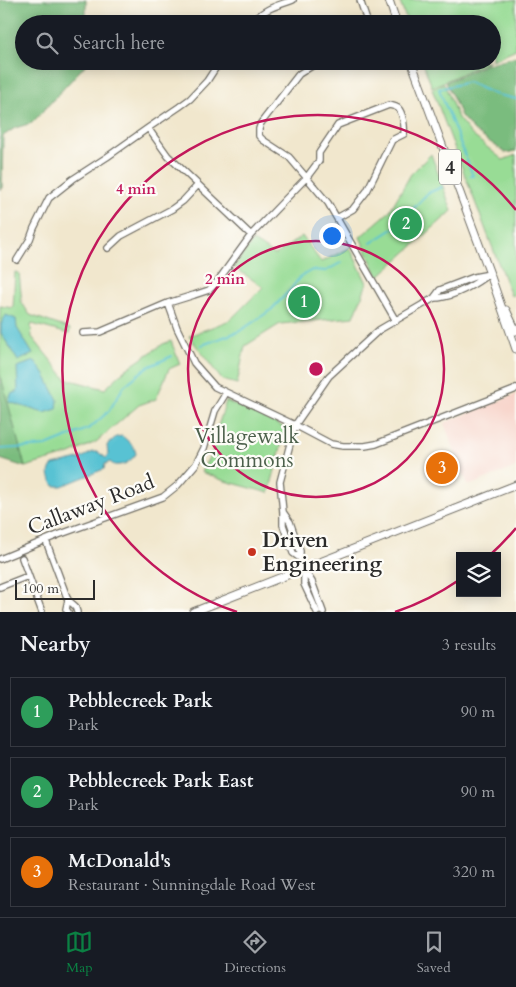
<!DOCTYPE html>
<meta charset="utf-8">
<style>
body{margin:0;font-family:Cardo,serif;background:#20242c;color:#f1f3f6}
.controls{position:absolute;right:15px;bottom:15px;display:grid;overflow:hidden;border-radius:0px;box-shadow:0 2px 12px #0003}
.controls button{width:45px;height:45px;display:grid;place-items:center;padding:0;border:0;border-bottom:1px solid #363941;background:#171b24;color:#f1f3f6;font:25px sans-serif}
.scale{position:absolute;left:15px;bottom:12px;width:80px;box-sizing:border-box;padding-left:5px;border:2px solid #2b2b2b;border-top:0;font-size:14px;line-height:18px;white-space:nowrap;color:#2b2b2b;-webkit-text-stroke:4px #fdfcf7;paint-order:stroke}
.you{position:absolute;left:331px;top:235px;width:18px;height:18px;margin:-12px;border:4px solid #fff;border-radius:50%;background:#1a73e8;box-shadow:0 0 0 8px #1a73e833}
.badge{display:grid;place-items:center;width:32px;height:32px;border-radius:50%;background:#0b8043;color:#fff;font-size:16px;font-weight:700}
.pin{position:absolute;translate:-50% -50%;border:2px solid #fff;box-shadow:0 1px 5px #0006}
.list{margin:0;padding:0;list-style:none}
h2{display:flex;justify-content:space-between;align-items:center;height:65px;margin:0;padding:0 20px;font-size:21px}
h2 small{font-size:16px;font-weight:400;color:#9ea1a6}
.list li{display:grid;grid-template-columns:32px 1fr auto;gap:15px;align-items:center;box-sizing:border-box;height:70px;margin:0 10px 10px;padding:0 10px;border:1px solid #363941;border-radius:0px}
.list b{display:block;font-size:19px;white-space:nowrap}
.list p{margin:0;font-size:16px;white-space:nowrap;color:#9ea1a6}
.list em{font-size:16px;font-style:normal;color:#9ea1a6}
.icon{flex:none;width:28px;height:28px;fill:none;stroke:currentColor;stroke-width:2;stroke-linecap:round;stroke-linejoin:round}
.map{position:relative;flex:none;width:516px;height:612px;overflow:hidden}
.search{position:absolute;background:#171b24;box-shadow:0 2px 12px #0003;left:15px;right:15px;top:15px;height:55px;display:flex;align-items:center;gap:12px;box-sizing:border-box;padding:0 18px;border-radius:28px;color:#9ea1a6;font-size:19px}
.sheet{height:305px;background:#171b24}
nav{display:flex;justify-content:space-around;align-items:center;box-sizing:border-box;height:70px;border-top:1px solid #363941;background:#171b24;font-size:14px;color:#9ea1a6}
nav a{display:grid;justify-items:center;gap:2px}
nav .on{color:#0b8043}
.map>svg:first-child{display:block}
.built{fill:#f7d1c7}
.green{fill:#98dc95;stroke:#628460}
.forest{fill:#7abc7e;stroke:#527454}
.water{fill:#58c2d3;stroke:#42767f}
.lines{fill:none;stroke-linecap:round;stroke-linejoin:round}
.stream{stroke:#58c2d3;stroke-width:2}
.minor-casing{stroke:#706d64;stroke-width:8}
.major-casing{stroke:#706d64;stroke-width:9}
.minor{stroke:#fff;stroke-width:5.5}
.major{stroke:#fff;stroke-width:7}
.ring{fill:none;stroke:#c2185b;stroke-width:2.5}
.poi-dot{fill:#c8321e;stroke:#fdfcf7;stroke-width:2}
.labels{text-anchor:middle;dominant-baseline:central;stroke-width:4.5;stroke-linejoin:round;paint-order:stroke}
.shield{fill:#fdfcf7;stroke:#6a6a68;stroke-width:1}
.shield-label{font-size:20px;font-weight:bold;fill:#2b2b2b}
.park-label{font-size:21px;fill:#4c604b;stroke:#fdfcf7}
.street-label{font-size:21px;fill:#2b2b2b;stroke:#fdfcf7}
.poi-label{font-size:21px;font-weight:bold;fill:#2b2b2b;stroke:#fdfcf7;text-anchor:start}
.centre{fill:#c2185b;stroke:#fdfcf7;stroke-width:2.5}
.ring-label{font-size:15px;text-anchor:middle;font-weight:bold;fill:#c2185b;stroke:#fdfcf7;stroke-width:4.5;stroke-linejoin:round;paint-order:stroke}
</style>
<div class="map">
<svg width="516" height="612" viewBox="0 0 516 612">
<rect width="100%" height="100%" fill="#fdfcf7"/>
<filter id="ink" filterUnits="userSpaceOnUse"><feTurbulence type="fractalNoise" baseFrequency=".02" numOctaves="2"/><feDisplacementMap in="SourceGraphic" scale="10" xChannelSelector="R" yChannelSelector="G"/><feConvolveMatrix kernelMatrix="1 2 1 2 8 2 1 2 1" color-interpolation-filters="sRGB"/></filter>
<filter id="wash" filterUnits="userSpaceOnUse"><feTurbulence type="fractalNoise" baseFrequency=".0096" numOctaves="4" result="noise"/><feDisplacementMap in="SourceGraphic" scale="20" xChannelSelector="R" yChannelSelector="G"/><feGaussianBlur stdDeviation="1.12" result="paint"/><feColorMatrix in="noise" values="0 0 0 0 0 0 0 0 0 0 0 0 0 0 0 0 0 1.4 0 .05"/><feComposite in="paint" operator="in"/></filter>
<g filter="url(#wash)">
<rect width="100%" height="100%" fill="#f1e7cd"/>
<path class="built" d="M516,394V467L468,486L444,423Z"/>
<path class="green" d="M399,0H516V49L492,60V24H408Z
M422,61H489L432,87Z
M444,83L458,118L472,135L503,160L516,155V294L511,296L432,89Z
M431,154L452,211L378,277L360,237L389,212L411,174Z
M302,236L321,262L350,248L367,283L354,317L280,324L245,346L237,384L222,380L189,336L230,320L263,287L234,267L253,241L275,255Z
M15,272L19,273L22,303L30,315L70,329L69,334L32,324L31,326L32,337L66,379L105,389L125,370L163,344L171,341L180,364L169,369L156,399L139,405L96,442L70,454L25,467L0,375V306L13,308Z
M226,401L286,428L269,493L225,481L201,472L213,450L218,426Z"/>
<path class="forest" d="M0,0H86V24H24V61H87V63L32,123L15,128L3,136L2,188L0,190Z
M516,56V151L506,153L474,131L461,116L446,82L484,65Z
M0,375L3,384L25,467L0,459Z"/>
<path class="water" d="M6,315L16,319L17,328L33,354L18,361L1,333V324Z
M35,361L45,375L58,400L57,409L44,413L9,402L11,394L18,391L17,367Z
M122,436C128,441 135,446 136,454C130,462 124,466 114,465L110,462L105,464L104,469L62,486H54C50,478 46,472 53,465L79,459L93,452H98L106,458L108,456L107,445L116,437Z"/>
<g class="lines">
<path class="stream" d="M470,176H473L439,89L468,82L494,94L516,99
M371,243L396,227L428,193L442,187
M202,345L240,331L271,310L290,290L300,277L312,270L326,271L342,262
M0,449L46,446L90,428L109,411L124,386L146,368L172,356"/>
</g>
</g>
<g filter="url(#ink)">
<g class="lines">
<defs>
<path id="minor" d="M360,0L368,24
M251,24C264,8 274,7 293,0
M322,61L315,64L299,74L261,123L259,129V136L263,140L289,157L328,203L396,321
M148,128L168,156L251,235
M108,248L121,236L172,209L183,201L198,185
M17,260L30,239L34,228L49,198L73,179L107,157L148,128L179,107L190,99L207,81L220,61
M434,298C451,298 472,286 486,276
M168,303L177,328L194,363L215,387L295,425L331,444L343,446H365L376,444L514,390L516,388
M83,333L100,332L168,303L194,295L209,290L217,282L251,235L307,177L319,161V153L338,125L389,105C393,106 395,106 398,108C403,113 405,127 404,134L392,140L367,191L353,209L337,218
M283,512L290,522L300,551V558L303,568L312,582L323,612
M46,541L68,600L66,609L68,612
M22,558L42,612
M300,558L293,553L283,525V512L280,482L295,425L329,376L379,330L434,298L440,290L474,277L490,274
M0,559L58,535L163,497L178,485L196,464L204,448L215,411L226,393
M304,570V584L317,612
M0,587L28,576
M68,600L75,606L77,612"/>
<path id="major" d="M389,0L397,24
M411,61L490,274L516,349
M506,310L516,331
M193,612L516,485"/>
</defs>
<use href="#minor" class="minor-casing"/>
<use href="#major" class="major-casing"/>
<use href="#minor" class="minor"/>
<use href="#major" class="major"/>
</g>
</g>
<g class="ring">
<circle cx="316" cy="369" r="128"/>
<path d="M516 528A255 255 0 0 1 490 555M459 580A255 255 0 0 1 395 612M237 612A255 255 0 1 1 516 210"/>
</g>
<circle class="poi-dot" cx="252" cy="552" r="5"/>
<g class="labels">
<rect class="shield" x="439" y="149.5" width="22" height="35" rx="4"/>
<g class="shield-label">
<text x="450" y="167">4</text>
</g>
<g class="park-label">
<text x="247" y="436">Villagewalk<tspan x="247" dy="24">Commons</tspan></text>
</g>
<g class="street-label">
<text transform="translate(91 505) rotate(-21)">Callaway Road</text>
</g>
<g class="poi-label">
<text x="262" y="540">Driven<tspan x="262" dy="24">Engineering</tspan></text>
</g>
</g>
<circle cx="316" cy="369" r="8" class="centre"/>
<g class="ring-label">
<text x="136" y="194">4 min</text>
<text x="225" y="284">2 min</text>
</g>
</svg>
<div class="controls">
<button><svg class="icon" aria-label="layers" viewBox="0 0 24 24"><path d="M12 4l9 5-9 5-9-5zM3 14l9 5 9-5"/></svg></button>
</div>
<div class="scale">100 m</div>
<div class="you"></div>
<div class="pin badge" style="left:304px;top:302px;background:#2e9e5b">1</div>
<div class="pin badge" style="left:406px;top:224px;background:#2e9e5b">2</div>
<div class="pin badge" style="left:442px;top:468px;background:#e8710a">3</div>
<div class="search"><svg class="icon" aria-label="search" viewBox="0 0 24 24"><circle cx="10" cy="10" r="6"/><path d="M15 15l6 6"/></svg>Search here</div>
</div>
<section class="sheet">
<h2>Nearby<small>3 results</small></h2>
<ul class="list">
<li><span class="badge" style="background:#2e9e5b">1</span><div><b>Pebblecreek Park</b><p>Park</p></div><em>90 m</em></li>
<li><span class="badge" style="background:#2e9e5b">2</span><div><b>Pebblecreek Park East</b><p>Park</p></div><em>90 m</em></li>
<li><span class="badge" style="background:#e8710a">3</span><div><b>McDonald's</b><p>Restaurant · Sunningdale Road West</p></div><em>320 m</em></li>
</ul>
</section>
<nav>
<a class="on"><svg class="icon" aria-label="map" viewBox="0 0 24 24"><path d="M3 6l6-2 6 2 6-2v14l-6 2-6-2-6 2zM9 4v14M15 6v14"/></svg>Map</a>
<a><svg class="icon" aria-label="directions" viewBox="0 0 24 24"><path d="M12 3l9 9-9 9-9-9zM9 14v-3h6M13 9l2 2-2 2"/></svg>Directions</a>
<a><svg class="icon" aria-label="saved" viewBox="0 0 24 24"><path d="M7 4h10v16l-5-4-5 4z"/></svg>Saved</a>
</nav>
